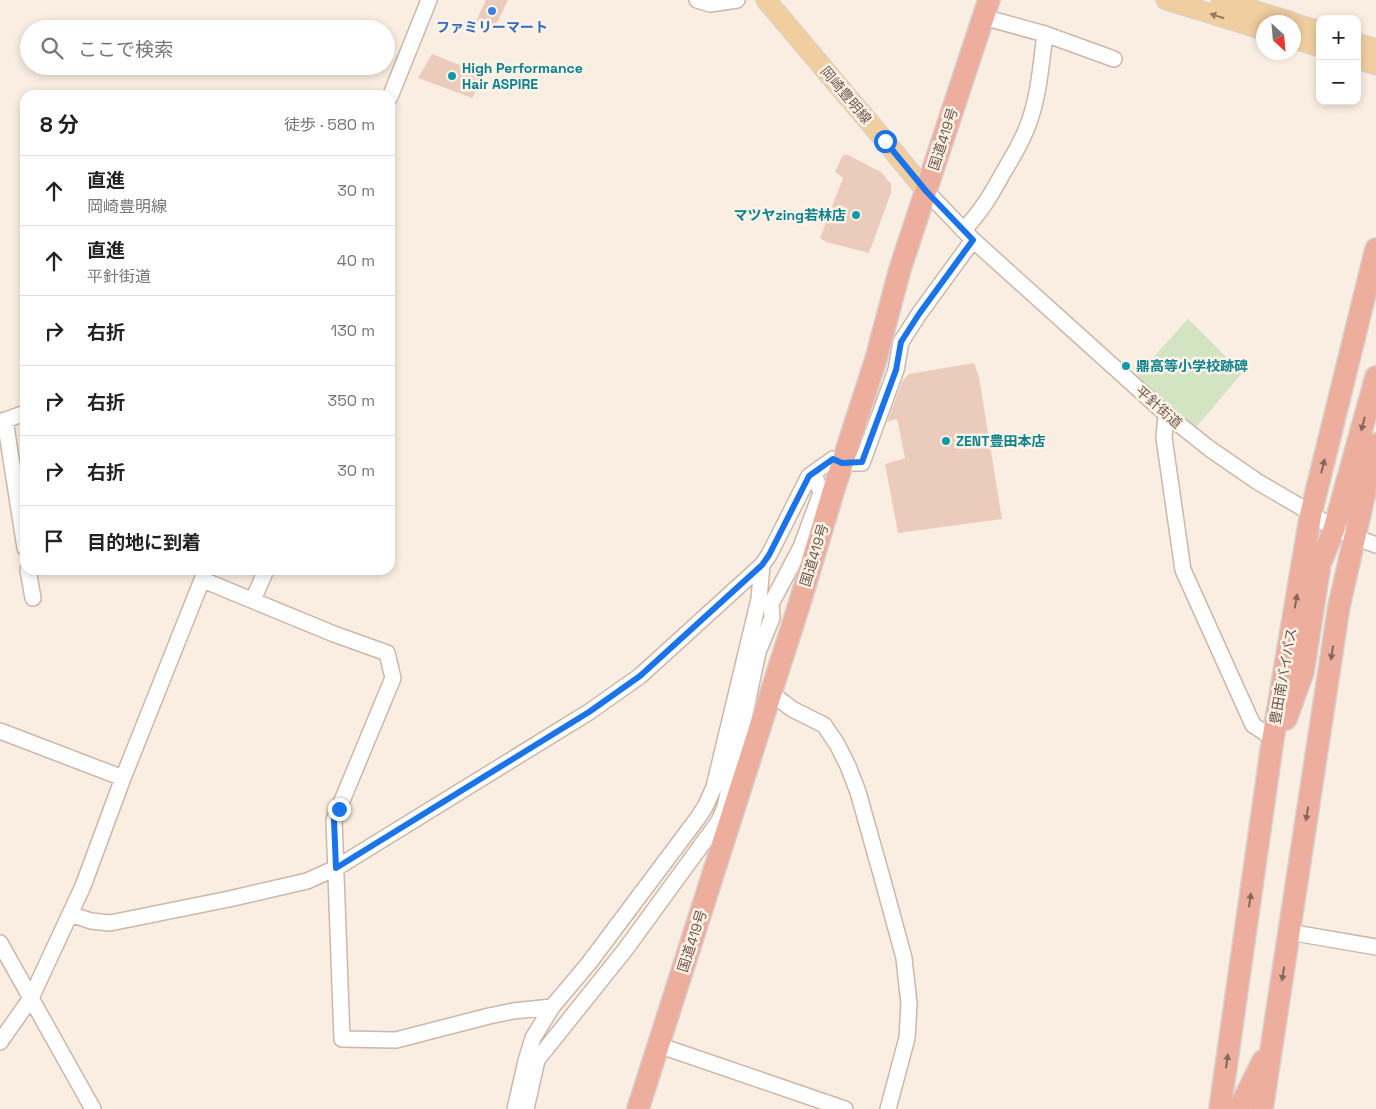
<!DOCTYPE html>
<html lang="ja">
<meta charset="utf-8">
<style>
body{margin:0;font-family:"Space Grotesk","Noto Sans JP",sans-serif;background:#f2f2f2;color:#222}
.controls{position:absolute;right:15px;top:15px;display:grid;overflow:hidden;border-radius:10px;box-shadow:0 2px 8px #0003}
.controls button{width:45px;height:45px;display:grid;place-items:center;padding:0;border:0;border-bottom:1px solid #e0e0e0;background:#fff;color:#222;font:25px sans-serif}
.compass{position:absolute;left:1256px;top:15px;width:45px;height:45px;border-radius:50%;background:#fff;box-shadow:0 2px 8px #0003;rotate:154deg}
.stop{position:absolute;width:15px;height:15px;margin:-11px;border:4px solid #1a73e8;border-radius:50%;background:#fff}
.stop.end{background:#1a73e8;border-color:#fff;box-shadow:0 1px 5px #0008}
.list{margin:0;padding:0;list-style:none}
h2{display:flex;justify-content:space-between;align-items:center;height:65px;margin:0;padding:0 20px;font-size:21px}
h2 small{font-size:16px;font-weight:400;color:#767676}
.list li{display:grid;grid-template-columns:32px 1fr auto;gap:15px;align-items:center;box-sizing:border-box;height:70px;padding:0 20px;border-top:1px solid #e0e0e0}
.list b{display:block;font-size:19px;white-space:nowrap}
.list p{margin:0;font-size:16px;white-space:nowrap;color:#767676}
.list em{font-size:16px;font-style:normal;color:#767676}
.icon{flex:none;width:28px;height:28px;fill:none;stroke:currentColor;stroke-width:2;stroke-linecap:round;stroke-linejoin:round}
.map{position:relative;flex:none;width:1376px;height:1109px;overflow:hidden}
.search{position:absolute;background:#fff;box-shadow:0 2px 8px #0003;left:20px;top:20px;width:375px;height:55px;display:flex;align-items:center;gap:12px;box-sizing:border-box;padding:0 18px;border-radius:28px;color:#767676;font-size:19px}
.panel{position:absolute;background:#fff;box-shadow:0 2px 8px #0003;left:20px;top:90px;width:375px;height:485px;border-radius:15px}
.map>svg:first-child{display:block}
.green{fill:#d2e4c2}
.building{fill:#ebccbc}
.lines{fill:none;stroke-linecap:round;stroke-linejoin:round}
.minor-casing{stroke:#cab8ac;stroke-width:18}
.major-casing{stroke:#d6cfcd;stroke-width:21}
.highway-casing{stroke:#d6cfcd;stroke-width:24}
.minor{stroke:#fff;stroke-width:15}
.major{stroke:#f1cea0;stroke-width:19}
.highway{stroke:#edae9e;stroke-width:21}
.oneway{fill:#957964}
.oneway2{fill:#87675c}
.route{stroke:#1a73e8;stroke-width:6}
.shop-dot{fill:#3f7fe0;stroke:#fdf3e7;stroke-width:2}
.culture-dot{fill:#0f9aa8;stroke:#fdf3e7;stroke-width:2}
.labels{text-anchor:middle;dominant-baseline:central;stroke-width:5;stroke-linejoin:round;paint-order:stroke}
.shop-label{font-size:14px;font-weight:bold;fill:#366cbe;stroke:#fdf3e7}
.culture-label{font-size:14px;font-weight:bold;fill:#0d838f;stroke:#fdf3e7;text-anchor:start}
.street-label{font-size:14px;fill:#6d554b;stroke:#fdf3e7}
</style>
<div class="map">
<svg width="1376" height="1109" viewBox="0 0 1376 1109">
<rect width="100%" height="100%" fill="#f9eee1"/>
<path class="green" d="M1188,319L1242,373L1193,431L1133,380Z"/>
<path class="building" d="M486,0H508L494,29L476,21Z
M432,54L485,75L472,98L418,78Z
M843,155H848L881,172L891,184V193L869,253L826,242L820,238L843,178L835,172Z
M974,363L979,377L1002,519L898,533L885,464L905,458L897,419L887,422L902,382L909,374Z"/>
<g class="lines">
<defs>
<path id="minor" d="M697,0L710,4L737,0
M983,17L1045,34L1114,59
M390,97L429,0
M926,191L973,240L1054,313L1166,414L1210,449L1258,482L1311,513L1334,529L1376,545
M963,230C980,214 992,193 1003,173C1012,158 1022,142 1028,125C1039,96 1041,64 1045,34
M1166,414L1164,438L1183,570L1253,725L1273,738
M5,420L25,548
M0,422L25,413
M28,570L33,598
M203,580L334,634L387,653L393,678L334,820L342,1039L396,1040L489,1016L513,1011L552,1007
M253,600L266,570
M771,693L792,709L824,725L837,744L848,766L858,792L883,881L904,958L909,1004L907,1038L888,1109
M0,731L123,778
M70,914L91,921L110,923L229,899L307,881L336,868L589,712L640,676L762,565L769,555L809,476L833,459L842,463H862L896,370L901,342L919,314L973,240
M1289,932L1376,947
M0,943L93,1109
M0,1042L31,998L83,886L123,778L206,570
M658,1045L845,1109
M515,1109L526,1061L533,1038L552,1007L589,963L697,819L705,807L714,787L759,599L762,565
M526,1109L537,1060L625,950L719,821L725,807L758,652L772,618L771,604L801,547L821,493L814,474"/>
<path id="major" d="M766,0L885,141L926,191
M1166,0L1264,30
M1221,0L1292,22
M1294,23L1320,31
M1294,39L1320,47
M1357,43L1376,49
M1357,59L1376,65"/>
<path id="highway" d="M1286,719L1303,672L1320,564L1334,529L1376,377
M638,1109L800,602L833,492L876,359L900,269L989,0
M1220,1109L1273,738L1311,513L1376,249
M1239,1109L1263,1061
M1262,1109L1339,606L1376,444"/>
</defs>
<use href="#minor" class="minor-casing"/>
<use href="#major" class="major-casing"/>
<use href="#highway" class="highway-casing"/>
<use href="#minor" class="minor"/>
<use href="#major" class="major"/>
<use href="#highway" class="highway"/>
</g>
<defs><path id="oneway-solid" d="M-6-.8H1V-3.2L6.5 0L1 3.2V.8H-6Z" transform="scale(1.25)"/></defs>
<use class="oneway" href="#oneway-solid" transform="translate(1217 16) rotate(-163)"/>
<g class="oneway2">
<use href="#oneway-solid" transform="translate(1363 424) rotate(105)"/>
<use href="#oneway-solid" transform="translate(1323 466) rotate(-76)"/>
<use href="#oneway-solid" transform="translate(1296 601) rotate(-80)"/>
<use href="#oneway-solid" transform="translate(1332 653) rotate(99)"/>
<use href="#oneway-solid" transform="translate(1307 814) rotate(99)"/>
<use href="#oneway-solid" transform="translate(1250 900) rotate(-82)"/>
<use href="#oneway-solid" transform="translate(1283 974) rotate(99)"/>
<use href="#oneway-solid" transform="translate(1227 1061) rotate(-82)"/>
</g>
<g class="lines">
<path class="route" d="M339,809L334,820L336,868L589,712L640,676L762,565L769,555L809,476L833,459L842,463L862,462L896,370L901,342L919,314L973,240L926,191L885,141"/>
</g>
<circle class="shop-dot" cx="492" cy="11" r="5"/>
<g class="culture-dot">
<circle cx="452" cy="76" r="5"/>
<circle cx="856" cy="215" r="5"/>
<circle cx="1126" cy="366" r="5"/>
<circle cx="946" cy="441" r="5"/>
</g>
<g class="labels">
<g class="shop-label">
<text x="492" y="27">ファミリーマート</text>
</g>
<g class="culture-label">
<text x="462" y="68">High Performance<tspan x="462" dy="16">Hair ASPIRE</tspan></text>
<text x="846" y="215" text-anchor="end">マツヤzing若林店</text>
<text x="1136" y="366">鼎高等小学校跡碑</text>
<text x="956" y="441">ZENT豊田本店</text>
</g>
<g class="street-label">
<text transform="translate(846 95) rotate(50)">岡崎豊明線</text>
<text transform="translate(943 139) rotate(-72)">国道419号</text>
<text transform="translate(1159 407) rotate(41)">平針街道</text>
<text transform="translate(814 555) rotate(-73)">国道419号</text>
<text transform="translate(1283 676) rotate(-80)">豊田南バイパス</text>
<text transform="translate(692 941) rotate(-72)">国道419号</text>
</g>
</g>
</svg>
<div class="controls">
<button>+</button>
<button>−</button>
</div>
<svg class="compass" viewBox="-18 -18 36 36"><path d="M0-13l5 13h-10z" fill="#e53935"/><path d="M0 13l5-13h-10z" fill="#767676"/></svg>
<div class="stop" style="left:885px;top:141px"></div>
<div class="stop end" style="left:339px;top:809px"></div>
<div class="search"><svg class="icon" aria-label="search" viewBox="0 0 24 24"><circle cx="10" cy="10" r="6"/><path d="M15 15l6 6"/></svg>ここで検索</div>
<section class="panel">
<h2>8 分<small>徒歩 · 580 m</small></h2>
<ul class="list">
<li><svg class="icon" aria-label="ahead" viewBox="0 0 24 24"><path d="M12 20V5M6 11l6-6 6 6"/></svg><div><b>直進</b><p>岡崎豊明線</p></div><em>30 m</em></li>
<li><svg class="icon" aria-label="ahead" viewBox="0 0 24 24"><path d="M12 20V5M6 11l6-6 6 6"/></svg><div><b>直進</b><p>平針街道</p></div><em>40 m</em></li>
<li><svg class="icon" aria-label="right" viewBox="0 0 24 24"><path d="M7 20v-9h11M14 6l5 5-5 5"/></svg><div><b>右折</b></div><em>130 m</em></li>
<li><svg class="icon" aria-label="right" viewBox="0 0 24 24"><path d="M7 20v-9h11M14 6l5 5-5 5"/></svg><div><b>右折</b></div><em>350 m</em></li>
<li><svg class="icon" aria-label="right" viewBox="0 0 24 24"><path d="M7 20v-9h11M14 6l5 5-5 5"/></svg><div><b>右折</b></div><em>30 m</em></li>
<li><svg class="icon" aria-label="arrive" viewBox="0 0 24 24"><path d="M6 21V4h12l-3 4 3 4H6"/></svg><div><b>目的地に到着</b></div></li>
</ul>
</section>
</div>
